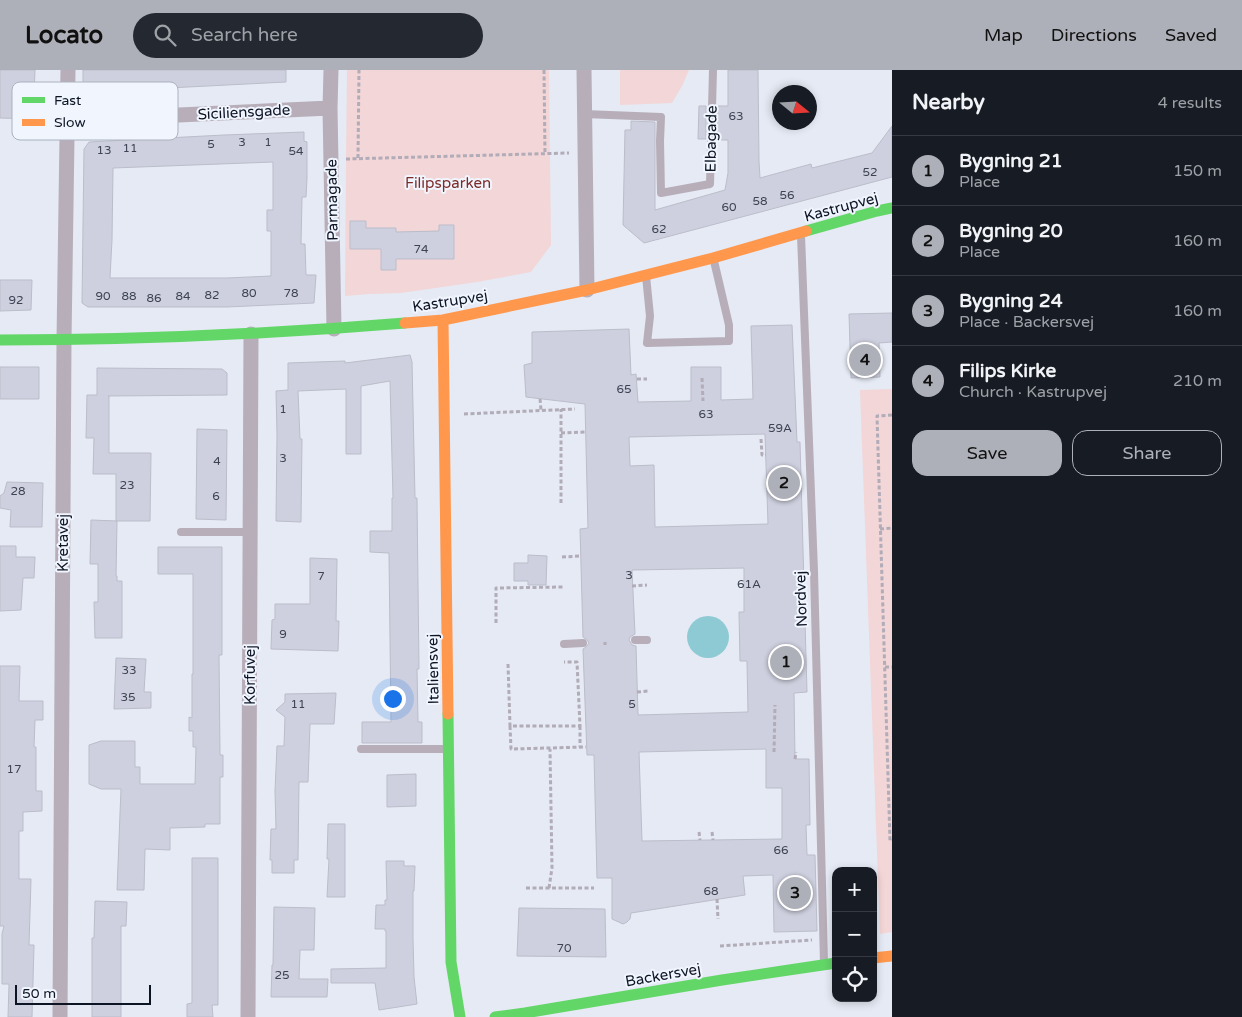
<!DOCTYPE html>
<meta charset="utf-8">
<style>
body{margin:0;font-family:"Varela Round",sans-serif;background:#242831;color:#f1f3f6}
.controls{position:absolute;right:15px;bottom:15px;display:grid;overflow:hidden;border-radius:10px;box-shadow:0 2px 8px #0003}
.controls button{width:45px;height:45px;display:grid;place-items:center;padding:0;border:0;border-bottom:1px solid #363941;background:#171b24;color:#f1f3f6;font:25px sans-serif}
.compass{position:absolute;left:772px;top:15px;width:45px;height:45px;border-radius:50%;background:#171b24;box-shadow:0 2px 8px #0003;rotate:108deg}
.scale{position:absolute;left:15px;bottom:12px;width:136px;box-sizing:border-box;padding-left:5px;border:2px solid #0d1424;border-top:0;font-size:14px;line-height:18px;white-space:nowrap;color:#0d1424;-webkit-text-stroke:4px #f0f5fe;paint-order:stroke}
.you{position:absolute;left:392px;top:628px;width:18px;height:18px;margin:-12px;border:4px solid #fff;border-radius:50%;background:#1a73e8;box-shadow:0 0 0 8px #1a73e833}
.badge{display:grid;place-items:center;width:32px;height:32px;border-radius:50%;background:#adb0b8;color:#111;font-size:16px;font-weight:700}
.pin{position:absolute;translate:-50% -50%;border:2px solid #fff;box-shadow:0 1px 5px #0006}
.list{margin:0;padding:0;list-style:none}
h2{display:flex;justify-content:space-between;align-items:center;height:65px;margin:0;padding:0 20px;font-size:21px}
h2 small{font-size:16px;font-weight:400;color:#9ea1a6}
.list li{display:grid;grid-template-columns:32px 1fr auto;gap:15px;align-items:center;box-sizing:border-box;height:70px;padding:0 20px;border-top:1px solid #363941}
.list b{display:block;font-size:19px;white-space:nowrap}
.list p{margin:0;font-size:16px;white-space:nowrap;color:#9ea1a6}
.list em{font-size:16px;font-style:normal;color:#9ea1a6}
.actions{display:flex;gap:10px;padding:15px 20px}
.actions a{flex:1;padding:11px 0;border:1px solid #adb0b8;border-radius:15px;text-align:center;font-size:18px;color:#adb0b8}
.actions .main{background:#adb0b8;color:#111}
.icon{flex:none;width:28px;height:28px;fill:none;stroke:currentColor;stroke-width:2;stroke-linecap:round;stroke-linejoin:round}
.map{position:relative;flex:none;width:892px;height:947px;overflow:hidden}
header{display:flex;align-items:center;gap:30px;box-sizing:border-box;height:70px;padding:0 25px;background:#adb0b8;color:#111}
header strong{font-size:24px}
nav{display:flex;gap:28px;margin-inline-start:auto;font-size:18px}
.search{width:350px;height:45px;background:#242831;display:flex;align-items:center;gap:12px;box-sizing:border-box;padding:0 18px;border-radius:28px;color:#9ea1a6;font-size:19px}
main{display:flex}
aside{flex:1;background:#171b24}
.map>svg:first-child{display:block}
.green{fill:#f3d6d7}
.water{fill:#8dcad4}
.building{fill:#ced0df;stroke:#bbbdca;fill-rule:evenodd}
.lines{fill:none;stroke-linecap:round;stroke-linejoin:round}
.path{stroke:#b1acb7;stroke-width:3;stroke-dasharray:4 2.5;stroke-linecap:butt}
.lane{stroke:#b7aeb9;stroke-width:8}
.street{stroke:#b7aeb9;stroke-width:15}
.fast{stroke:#63d668;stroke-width:11}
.slow{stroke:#ff974d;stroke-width:11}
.labels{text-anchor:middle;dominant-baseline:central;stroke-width:4;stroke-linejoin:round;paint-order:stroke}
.number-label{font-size:12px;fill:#3d4353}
.street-label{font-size:15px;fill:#0d1424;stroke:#f0f5fe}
.park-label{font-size:15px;fill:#7c2b28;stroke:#f0f5fe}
.key{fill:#f0f5fe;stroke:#acb2bd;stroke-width:1}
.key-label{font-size:14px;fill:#0d1424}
</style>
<header>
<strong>Locato</strong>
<div class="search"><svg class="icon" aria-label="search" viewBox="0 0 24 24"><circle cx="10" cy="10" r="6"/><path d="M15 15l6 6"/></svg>Search here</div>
<nav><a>Map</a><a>Directions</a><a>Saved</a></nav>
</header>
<main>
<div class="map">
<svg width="892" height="947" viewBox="0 0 892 947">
<rect width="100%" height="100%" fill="#e5eaf4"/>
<path class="green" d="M347,0H549L551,175L531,202L477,212L401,223L369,224L345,226L346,91Z
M620,0H689L682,16L672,33L620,35Z
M892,319V862L880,864L860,320Z"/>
<path class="water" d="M687 567a21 21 0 1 1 42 0a21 21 0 1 1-42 0Z"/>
<path class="building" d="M0,0H35L33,49L0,48Z
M83,0H286V12L90,22L83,17Z
M728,0H758L759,91L760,108L811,94L812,98L872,83L892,56V107L644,173L623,155L625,60H631V51L655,52V140L725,120L728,103V70H717L718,36H728Z
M699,36H706V69H698Z
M304,62V71L307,72V108L306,127H302L301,174H305L306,205H316L314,233L227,237H88L82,233L84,79L89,72L224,65ZM273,92V140H267V161H271V206L227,208H110L112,170L113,98Z
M350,151H366V158H396V162L439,161V155H454V189H396V200H381V179H350Z
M0,210H32L31,240L0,241Z
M892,243V272L879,273L880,307L851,308L849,244Z
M792,255L797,372H800L807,622L794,623L795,689H809L810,755H806L807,785H815L817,861L774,862L773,805L743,806L745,825L631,843L630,849L627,852L623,854L612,849V808H597L594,685H587L583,579L586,577L589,573L587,570L583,567L580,459L588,458L585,334L526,327L524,295L532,293V262L629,259L631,305L636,304L638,332L691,331V297H721V330L753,329L751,256ZM765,364L768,454L655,457L654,395L630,396L629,367ZM744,498V542H739L740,591H747L748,642L638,645L636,576L632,575L629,570L630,567L635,564L632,500ZM766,679V718H782V769L642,771L639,682Z
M410,285L412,292L415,428H417L419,599H417L418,652H422V673H362V652H391L389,483L370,482V461H392V428H393L390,311L361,316V384H346V319L298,321L300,369H302L301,452L276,451L277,364L276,321L288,320V293L345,291V293Z
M0,297H39V329H0Z
M97,298L222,299L227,303V325L108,326H109V383H151L150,451H116V404H93L94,368H86L87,325H97Z
M197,359L227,360L226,450L196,449Z
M7,412L43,413L42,457H10L11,440L0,438V426L4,423Z
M91,450L117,451L116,506H117V511H122V568H95L94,532H98V494H90Z
M0,476H16V487H35L34,508H23L21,540L0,541Z
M158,477H222V585H219L220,685H223V707H220V754H205V757L170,758V780L145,779L144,820H117L121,719H101L89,714V675L101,671H135V697H140V714H195L196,677H193V661H189V647L192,648V604H193V504H158Z
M528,485L547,486L546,515H528V511H514V493H528Z
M310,488L337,489L336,551H339L338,581L271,579L272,550L275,549V534H310Z
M116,588L146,589L144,622H151V638L114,639Z
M0,596H20L19,631H43V650H35L34,677H36V721H42V741L23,742V761H19V809H31L29,875H34L32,947H8L9,914H2V864L4,856H0Z
M336,623L334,654H310L308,712H299L298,790H294V803H272V790H270L271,759H276L275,721L277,676H284L285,647L276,640L285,632V624Z
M416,704V736L387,737V705Z
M328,754H345V827H327L329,789H327Z
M192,788H218V935H212L213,947H187V934L192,933Z
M386,791H404V796H415L414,821H413V869L414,907L417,934L379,940L375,913H331V899L386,898V861H385V859H375L376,835H385V830H387Z
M95,831L127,832L126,856H121V947H92V868H94Z
M274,837L315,838L314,880H300L299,909H328L327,927H271L272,895H273Z
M519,838L605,839L606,887L517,886Z"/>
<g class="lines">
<path class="path" d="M544,0L545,84
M358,88L359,0
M346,89L569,83
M702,308L703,331
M637,309H647
M540,329L541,340
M464,344L575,339
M892,345L877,346L890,771L892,770
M561,363L586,362
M761,369L762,385H766
M561,433V339
M880,459L892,458
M562,487L581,486
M632,516L647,515
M496,553V518L563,517
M605,572V575
M508,594L510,656H580L577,592H564
M885,597H892
M637,622L648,621
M510,656L511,679L586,677
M580,656V677
M774,682L775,635
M795,689L796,682
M699,762L700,770
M712,762L713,770
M526,818H594
M549,818L552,798L550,679
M717,829L718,849
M720,876L812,870"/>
<path class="lane" d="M584,44L661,47L660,71L661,123L710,114L713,0
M801,165L814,501L824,893
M646,206L650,246L647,273L729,271V255L714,191
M181,462H250
M635,570H647
M564,574L583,573
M361,679H447"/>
<path class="street" d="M331,0L330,38L334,259
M584,0L587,220
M68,50L330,38
M60,947L64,270L68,0
M248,947L251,264"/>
<path class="fast" d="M806,161L877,141L892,138
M0,270C135,270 271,264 405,253
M448,644L451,892L460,947
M495,947L525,943L722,910L836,893"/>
<path class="slow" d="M443,250L448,644
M405,253L443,250L587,220L713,188L806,161
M873,888L892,886"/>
</g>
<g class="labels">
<g class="number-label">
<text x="736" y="46">63</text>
<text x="242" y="72">3</text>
<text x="268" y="72">1</text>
<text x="211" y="74">5</text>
<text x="130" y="78">11</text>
<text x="104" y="80">13</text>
<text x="296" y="81">54</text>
<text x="870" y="102">52</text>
<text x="787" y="125">56</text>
<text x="760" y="131">58</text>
<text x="729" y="137">60</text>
<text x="659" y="159">62</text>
<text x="421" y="179">74</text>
<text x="249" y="223">80</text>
<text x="291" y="223">78</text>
<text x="212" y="225">82</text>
<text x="103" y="226">90</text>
<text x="129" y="226">88</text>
<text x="183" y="226">84</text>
<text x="154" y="228">86</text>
<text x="16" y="230">92</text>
<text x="624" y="319">65</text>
<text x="283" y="339">1</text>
<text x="706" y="344">63</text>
<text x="780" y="358">59A</text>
<text x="283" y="388">3</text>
<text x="217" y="391">4</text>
<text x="127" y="415">23</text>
<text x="18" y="421">28</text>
<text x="216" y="426">6</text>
<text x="629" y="505">3</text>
<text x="321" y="506">7</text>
<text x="749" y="514">61A</text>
<text x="283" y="564">9</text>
<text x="129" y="600">33</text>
<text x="128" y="627">35</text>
<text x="298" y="634">11</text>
<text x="632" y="634">5</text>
<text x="14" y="699">17</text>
<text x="781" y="780">66</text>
<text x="711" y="821">68</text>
<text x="564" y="878">70</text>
<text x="282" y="905">25</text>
</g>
<g class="street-label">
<text transform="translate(244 42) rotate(-3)">Siciliensgade</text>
<text transform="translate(711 69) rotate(-89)">Elbagade</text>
<text transform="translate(332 130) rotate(-91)">Parmagade</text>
<text transform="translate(841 137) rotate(-15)">Kastrupvej</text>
<text transform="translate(450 231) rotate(-9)">Kastrupvej</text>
<text transform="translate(63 473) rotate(-90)">Kretavej</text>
<text transform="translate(801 529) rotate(-92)">Nordvej</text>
<text transform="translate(433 599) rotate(-91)">Italiensvej</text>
<text transform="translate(250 605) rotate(-90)">Korfuvej</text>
<text transform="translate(663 905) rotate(-10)">Backersvej</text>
</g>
<g class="park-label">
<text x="448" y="113">Filipsparken</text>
</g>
</g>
<rect x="12" y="12" width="166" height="58" rx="8" class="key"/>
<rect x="22" y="27" width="23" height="6" fill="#63d668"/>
<rect x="22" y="49" width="23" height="7" fill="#ff974d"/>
<g class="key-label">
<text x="54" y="35">Fast</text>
<text x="54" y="57">Slow</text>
</g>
</svg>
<div class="controls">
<button>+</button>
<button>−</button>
<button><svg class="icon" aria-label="locate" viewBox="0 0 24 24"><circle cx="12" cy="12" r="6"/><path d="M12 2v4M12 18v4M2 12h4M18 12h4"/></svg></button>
</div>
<svg class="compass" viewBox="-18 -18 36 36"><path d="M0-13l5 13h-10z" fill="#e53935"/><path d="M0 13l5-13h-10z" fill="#9ea1a6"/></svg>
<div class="scale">50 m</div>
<div class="you"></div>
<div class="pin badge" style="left:786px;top:592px">1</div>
<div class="pin badge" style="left:784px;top:413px">2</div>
<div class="pin badge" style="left:795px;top:823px">3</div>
<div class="pin badge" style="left:865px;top:290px">4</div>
</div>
<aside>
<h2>Nearby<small>4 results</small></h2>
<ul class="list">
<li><span class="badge">1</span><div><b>Bygning 21</b><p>Place</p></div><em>150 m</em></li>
<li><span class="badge">2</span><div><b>Bygning 20</b><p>Place</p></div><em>160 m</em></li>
<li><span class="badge">3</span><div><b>Bygning 24</b><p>Place · Backersvej</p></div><em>160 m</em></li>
<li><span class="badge">4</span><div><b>Filips Kirke</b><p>Church · Kastrupvej</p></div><em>210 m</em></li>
</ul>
<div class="actions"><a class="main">Save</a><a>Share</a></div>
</aside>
</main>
